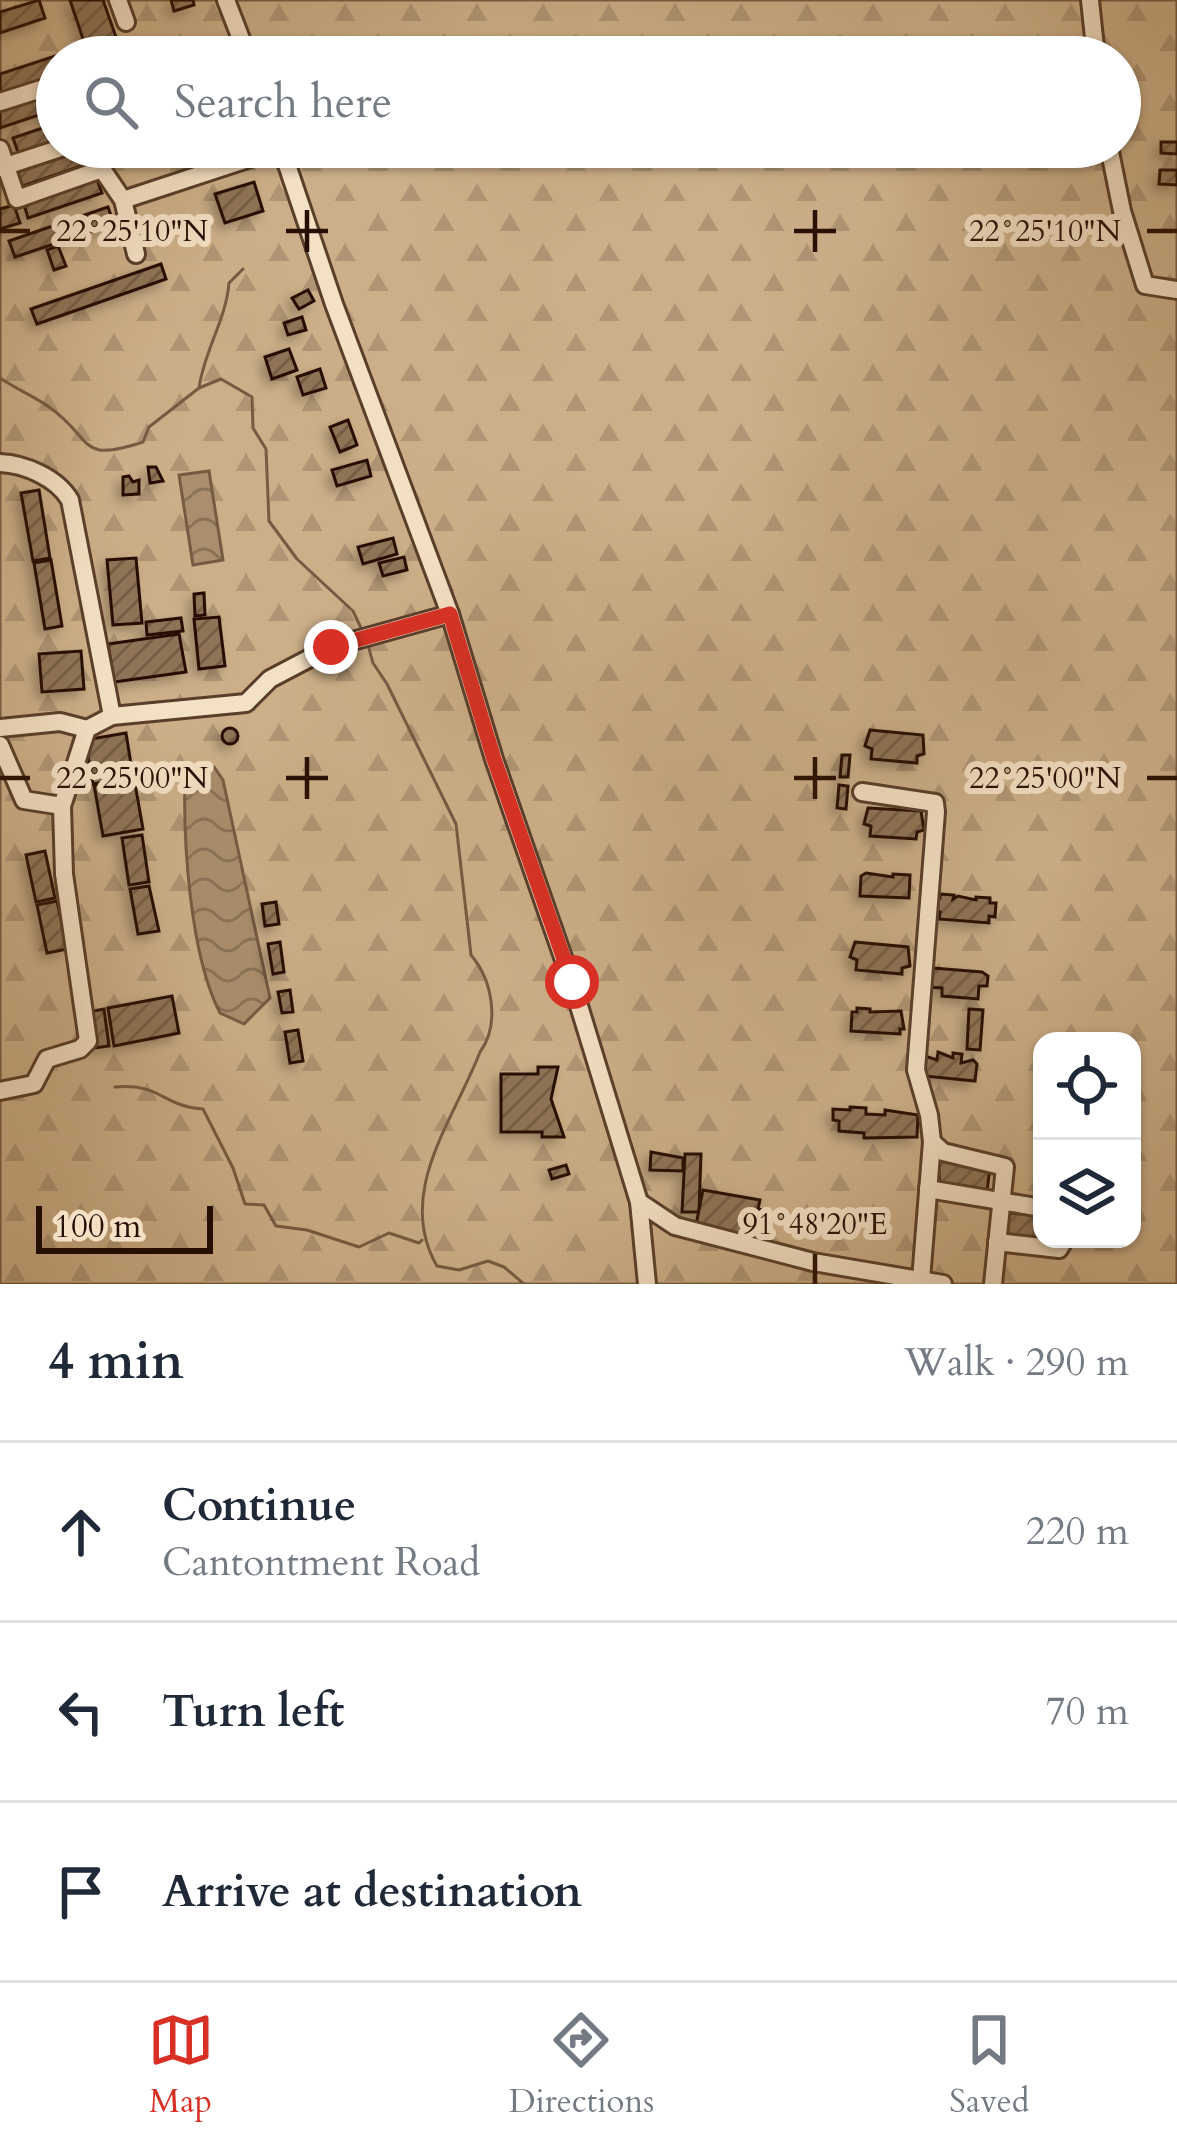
<!DOCTYPE html>
<meta charset="utf-8">
<style>
body{margin:0;font-family:Cardo,serif;background:#f6f6f7;color:#1f2937}
.controls{position:absolute;right:36px;bottom:36px;display:grid;overflow:hidden;border-radius:24px;box-shadow:0 3px 9px #0004}
.controls button{width:108px;height:108px;display:grid;place-items:center;padding:0;border:0;border-bottom:3px solid #e0e1e3;background:#fff;color:#1f2937;font:60px sans-serif}
.scale{position:absolute;left:36px;bottom:30px;width:177px;box-sizing:border-box;padding-left:12px;border:6px solid #270e02;border-top:0;font-size:33px;line-height:42px;white-space:nowrap;color:#270e02;-webkit-text-stroke:9px #f4e0c4;paint-order:stroke}
.stop{position:absolute;width:36px;height:36px;margin:-27px;border:9px solid #d93025;border-radius:50%;background:#fff}
.stop.end{background:#d93025;border-color:#fff;box-shadow:0 3px 12px #0008}
.list{margin:0;padding:0;list-style:none}
h2{display:flex;justify-content:space-between;align-items:center;height:156px;margin:0;padding:0 48px;font-size:51px}
h2 small{font-size:39px;font-weight:400;color:#747a83}
.list li{display:grid;grid-template-columns:78px 1fr auto;gap:36px;align-items:center;box-sizing:border-box;height:180px;padding:0 48px;border-top:3px solid #e0e1e3}
.list b{display:block;font-size:45px;white-space:nowrap}
.list p{margin:0;font-size:39px;white-space:nowrap;color:#747a83}
.list em{font-size:39px;font-style:normal;color:#747a83}
.icon{flex:none;width:66px;height:66px;fill:none;stroke:currentColor;stroke-width:2;stroke-linecap:round;stroke-linejoin:round}
.map{position:relative;flex:none;width:1177px;height:1284px;overflow:hidden}
.search{position:absolute;background:#fff;box-shadow:0 3px 9px #0004;left:36px;right:36px;top:36px;height:132px;display:flex;align-items:center;gap:30px;box-sizing:border-box;padding:0 42px;border-radius:66px;color:#747a83;font-size:45px}
.sheet{height:696px;background:#fff}
nav{display:flex;justify-content:space-around;align-items:center;box-sizing:border-box;height:168px;border-top:3px solid #e0e1e3;background:#fff;font-size:33px;color:#747a83}
nav a{display:grid;justify-items:center;gap:6px}
nav .on{color:#d93025}
.map>svg:first-child{display:block}
</style>
<div class="map">
<svg width="1177" height="1284" viewBox="0 0 1177 1284">
<defs>
<pattern id="forest-firs" width="22" height="20" patternUnits="userSpaceOnUse" patternTransform="scale(3)"><rect width="22" height="20" fill="#ccaf88"/><path d="M5 1l3.5 6h-7zM16 11l3.5 6h-7z" fill="#af9574"/></pattern>
<pattern id="water-waves" width="16" height="10" patternUnits="userSpaceOnUse" patternTransform="scale(3)"><rect width="16" height="10" fill="#aa8e6d"/><path d="M0 5q4-4 8 0t8 0" fill="none" stroke="#8a7257"/></pattern>
<pattern id="building-hatch" width="6" height="6" patternUnits="userSpaceOnUse" patternTransform="scale(3)"><rect width="6" height="6" fill="#8e7356"/><path d="M-1 1l2-2M0 6l6-6M5 7l2-2" fill="none" stroke="#745d45"/></pattern>
<filter id="shadow"><feDropShadow dx="-5.5" dy="5.5" stdDeviation="6" flood-color="#0004"/></filter>
</defs>
<rect width="100%" height="100%" fill="#eed0a4"/>
<filter id="stains"><feTurbulence type="fractalNoise" baseFrequency=".00167" numOctaves="4"/><feColorMatrix values="0 0 0 0 .2 0 0 0 0 .09 0 0 0 0 .02 0 0 0 .5 -.17"/></filter>
<radialGradient id="worn" r=".72"><stop offset=".6" stop-color="#630" stop-opacity="0"/><stop offset="1" stop-color="#630" stop-opacity=".3"/></radialGradient>
<!-- forest -->
<path fill="url(#forest-firs)" stroke="#7a5e45" stroke-width="3" fill-rule="evenodd" d="M0,0H1177V1284H0ZM57,57H1120V147H57ZM1042,1041H1132V1239H1042Z"/>
<!-- water -->
<g fill="url(#water-waves)" stroke="#765b42" stroke-width="3">
<polygon points="209,471 223,560 193,565 179,475"/>
<path d="M195,766L214,767L223,780L270,998L244,1024L220,1013C190,955 183,842 185,776Z"/>
</g>
<g fill="none" stroke-linecap="round" stroke-linejoin="round">
<!-- stream -->
<g stroke="#765b42" stroke-width="3">
<path d="M0,378C16,389 34,396 49,407C95,439 76,464 143,442L149,427L199,388C204,351 226,320 229,283L243,269"/>
<polyline points="199,388 221,379 252,397 253,428 266,449 269,521 297,559 353,611 362,630"/>
<path d="M368,645L373,663L387,684L456,824L471,955C493,981 500,1025 480,1052C453,1122 395,1193 437,1266L459,1270L488,1261L504,1267L524,1284"/>
<path d="M115,1087C162,1083 161,1106 203,1109L233,1168L245,1204L264,1205L276,1226L307,1230L359,1247L389,1233L419,1243L422,1240"/>
</g>
</g>
<!-- building -->
<g fill="url(#building-hatch)" stroke="#270e02" stroke-width="3" filter="url(#shadow)">
<polygon points="39,0 45,18 0,33 0,12"/>
<polygon points="70,0 103,0 123,57 89,57"/>
<polygon points="171,0 193,0 194,5 174,11"/>
<polygon points="58,55 57,75 0,93 0,74"/>
<polygon points="57,89 57,109 0,128 0,108"/>
<polygon points="57,123 57,142 19,155 13,138"/>
<polygon points="1161,142 1177,142 1177,154 1161,153"/>
<polygon points="83,147 88,147 93,162 17,188 12,171"/>
<polygon points="183,147 238,147 240,154 190,169"/>
<polygon points="1160,170 1177,170 1177,185 1159,184"/>
<polygon points="96,177 102,193 28,218 23,201"/>
<polygon points="254,182 263,211 225,223 215,194"/>
<polygon points="14,205 20,223 0,229 0,209"/>
<polygon points="108,207 114,224 15,257 9,241"/>
<polygon points="58,246 66,266 54,270 47,250"/>
<polygon points="161,264 166,279 37,324 31,309"/>
<polygon points="308,290 314,301 299,309 292,298"/>
<polygon points="302,317 306,330 288,335 284,323"/>
<polygon points="289,349 297,370 272,379 265,357"/>
<polygon points="320,369 326,388 303,395 297,377"/>
<polygon points="348,420 357,445 340,452 330,427"/>
<polygon points="367,460 371,476 337,486 332,470"/>
<polygon points="148,467 156,467 163,481 150,483"/>
<polygon points="129,476 133,482 139,480 139,494 123,495 123,477"/>
<polygon points="39,490 50,558 33,561 21,493"/>
<polygon points="393,538 397,554 363,564 358,547"/>
<polygon points="404,557 407,570 383,576 379,563"/>
<polygon points="136,558 142,623 113,625 107,560"/>
<polygon points="51,560 62,626 45,629 34,563"/>
<polygon points="204,593 205,615 195,616 194,594"/>
<polygon points="219,617 225,666 199,669 194,619"/>
<polygon points="181,618 183,631 147,635 146,622"/>
<polygon points="179,634 186,672 114,682 108,644"/>
<polygon points="81,651 84,689 42,692 39,654"/>
<circle cx="230" cy="736" r="8"/>
<polygon points="870,730 923,735 924,754 917,756 917,763 871,759 872,749 865,746"/>
<polygon points="126,733 133,777 93,784 85,740"/>
<polygon points="842,755 850,755 848,777 840,777"/>
<polygon points="134,778 143,829 103,836 94,785"/>
<polygon points="839,785 848,786 846,809 837,808"/>
<polygon points="868,808 921,811 924,830 917,832 916,839 870,836 871,826 864,824"/>
<polygon points="142,835 149,882 129,885 122,838"/>
<polygon points="45,851 55,898 36,902 26,855"/>
<polygon points="866,873 893,877 893,874 910,875 909,898 860,896 861,876"/>
<polygon points="149,886 159,931 138,934 130,889"/>
<polygon points="940,894 954,895 953,899 958,896 976,900 976,897 990,898 990,903 996,903 995,917 989,916 989,923 939,919 940,912 934,912 935,898 940,898"/>
<polygon points="57,901 67,949 47,953 37,905"/>
<polygon points="276,902 279,924 265,926 262,904"/>
<polygon points="280,942 284,972 273,974 268,944"/>
<polygon points="855,942 908,947 910,966 902,968 902,974 856,970 857,960 850,957"/>
<polygon points="933,968 982,972 988,976 987,986 979,986 978,999 942,996 942,988 925,987 927,970"/>
<polygon points="290,990 293,1012 282,1013 278,992"/>
<polygon points="172,996 179,1033 114,1046 108,1008"/>
<polygon points="857,1008 870,1009 870,1012 901,1011 904,1029 900,1029 900,1034 851,1031 852,1012 857,1012"/>
<polygon points="104,1009 109,1046 94,1048 89,1012"/>
<polygon points="969,1009 983,1010 980,1050 967,1049"/>
<polygon points="298,1030 303,1061 290,1063 285,1032"/>
<polygon points="938,1052 953,1058 953,1053 962,1054 961,1063 973,1060 977,1064 975,1081 924,1076 925,1056 937,1060"/>
<polygon points="538,1067 558,1067 551,1099 564,1137 542,1137 542,1132 501,1132 501,1074 538,1074"/>
<polygon points="850,1107 866,1108 866,1114 885,1115 885,1110 918,1115 917,1137 864,1138 864,1133 839,1131 839,1121 833,1120 833,1109 850,1110"/>
<polygon points="651,1152 683,1158 683,1171 650,1170"/>
<polygon points="685,1154 701,1154 699,1212 682,1212"/>
<polygon points="942,1161 990,1167 987,1191 940,1186 938,1164"/>
<polygon points="566,1165 569,1174 552,1179 549,1170"/>
<polygon points="703,1190 760,1200 758,1209 764,1210 759,1237 696,1225"/>
<polygon points="1010,1213 1042,1216 1042,1239 1054,1241 1008,1238 1007,1217"/>
</g>
<g fill="none" stroke-linecap="round" stroke-linejoin="round">
<!-- minor casing -->
<g stroke="#593e2a" stroke-width="22">
<g id="minor">
<polyline points="118,0 126,22"/>
<polyline points="226,0 248,57"/>
<polyline points="1090,0 1096,57"/>
<polyline points="0,102 57,84"/>
<polyline points="281,147 334,304 450,614 494,759 572,983 639,1202 647,1284"/>
<polyline points="1109,147 1122,211 1145,285 1177,290"/>
<polyline points="0,149 17,199 102,169 123,200 136,254"/>
<polyline points="0,168 64,147"/>
<polyline points="123,200 281,148"/>
<path d="M0,463C25,464 57,478 70,500L112,716"/>
<polyline points="0,728 60,722 87,729"/>
<polyline points="0,745 24,800 62,806"/>
<polyline points="862,792 935,803 936,812 916,1070 929,1115 932,1142 921,1280"/>
<polyline points="0,1091 34,1084 47,1059 80,1049 88,1041 64,874 62,806 87,729 112,716 246,703 270,679 331,647 450,614"/>
<polyline points="932,1142 943,1152 1005,1167 993,1284"/>
<polyline points="928,1189 1042,1208"/>
<polyline points="639,1202 675,1226 813,1262 943,1284"/>
<polyline points="997,1242 1059,1249 1065,1239"/>
</g>
</g>
<!-- minor -->
<use href="#minor" stroke="#f4e0c4" stroke-width="16"/>
</g>
<g fill="none" stroke-linecap="round" stroke-linejoin="round">
<!-- route -->
<polyline stroke="#d93025" stroke-width="15" points="331,647 450,614 494,759 572,982"/>
</g>
<!-- ticks -->
<path fill="none" stroke="#270e02" stroke-width="4.5" d="M307,210V252M815,210V252M0,231H30M286,231H328M794,231H836M1147,231H1177M307,757V799M815,757V799M0,778H30M286,778H328M794,778H836M1147,778H1177M815,1254V1284"/>
<g font-size="30" text-anchor="middle" fill="#270e02" stroke="#f4e0c4" stroke-width="12" stroke-linejoin="round" paint-order="stroke">
<text x="132" y="241">22°25'10"N</text>
<text x="1045" y="241">22°25'10"N</text>
<text x="132" y="788">22°25'00"N</text>
<text x="1045" y="788">22°25'00"N</text>
<text x="815" y="1234">91°48'20"E</text>
</g>
<rect width="100%" height="100%" filter="url(#stains)"/>
<rect width="100%" height="100%" fill="url(#worn)"/>
</svg>
<div class="controls">
<button><svg class="icon" aria-label="locate" viewBox="0 0 24 24"><circle cx="12" cy="12" r="6"/><path d="M12 2v4M12 18v4M2 12h4M18 12h4"/></svg></button>
<button><svg class="icon" aria-label="layers" viewBox="0 0 24 24"><path d="M12 4l9 5-9 5-9-5zM3 14l9 5 9-5"/></svg></button>
</div>
<div class="scale">100 m</div>
<div class="stop" style="left:572px;top:982px"></div>
<div class="stop end" style="left:331px;top:647px"></div>
<div class="search"><svg class="icon" aria-label="search" viewBox="0 0 24 24"><circle cx="10" cy="10" r="6"/><path d="M15 15l6 6"/></svg>Search here</div>
</div>
<section class="sheet">
<h2>4 min<small>Walk · 290 m</small></h2>
<ul class="list">
<li><svg class="icon" aria-label="ahead" viewBox="0 0 24 24"><path d="M12 20V5M6 11l6-6 6 6"/></svg><div><b>Continue</b><p>Cantontment Road</p></div><em>220 m</em></li>
<li><svg class="icon" aria-label="left" viewBox="0 0 24 24"><path d="M17 20v-9H6M10 6l-5 5 5 5"/></svg><div><b>Turn left</b></div><em>70 m</em></li>
<li><svg class="icon" aria-label="arrive" viewBox="0 0 24 24"><path d="M6 21V4h12l-3 4 3 4H6"/></svg><div><b>Arrive at destination</b></div></li>
</ul>
</section>
<nav>
<a class="on"><svg class="icon" aria-label="map" viewBox="0 0 24 24"><path d="M3 6l6-2 6 2 6-2v14l-6 2-6-2-6 2zM9 4v14M15 6v14"/></svg>Map</a>
<a><svg class="icon" aria-label="directions" viewBox="0 0 24 24"><path d="M12 3l9 9-9 9-9-9zM9 14v-3h6M13 9l2 2-2 2"/></svg>Directions</a>
<a><svg class="icon" aria-label="saved" viewBox="0 0 24 24"><path d="M7 4h10v16l-5-4-5 4z"/></svg>Saved</a>
</nav>
